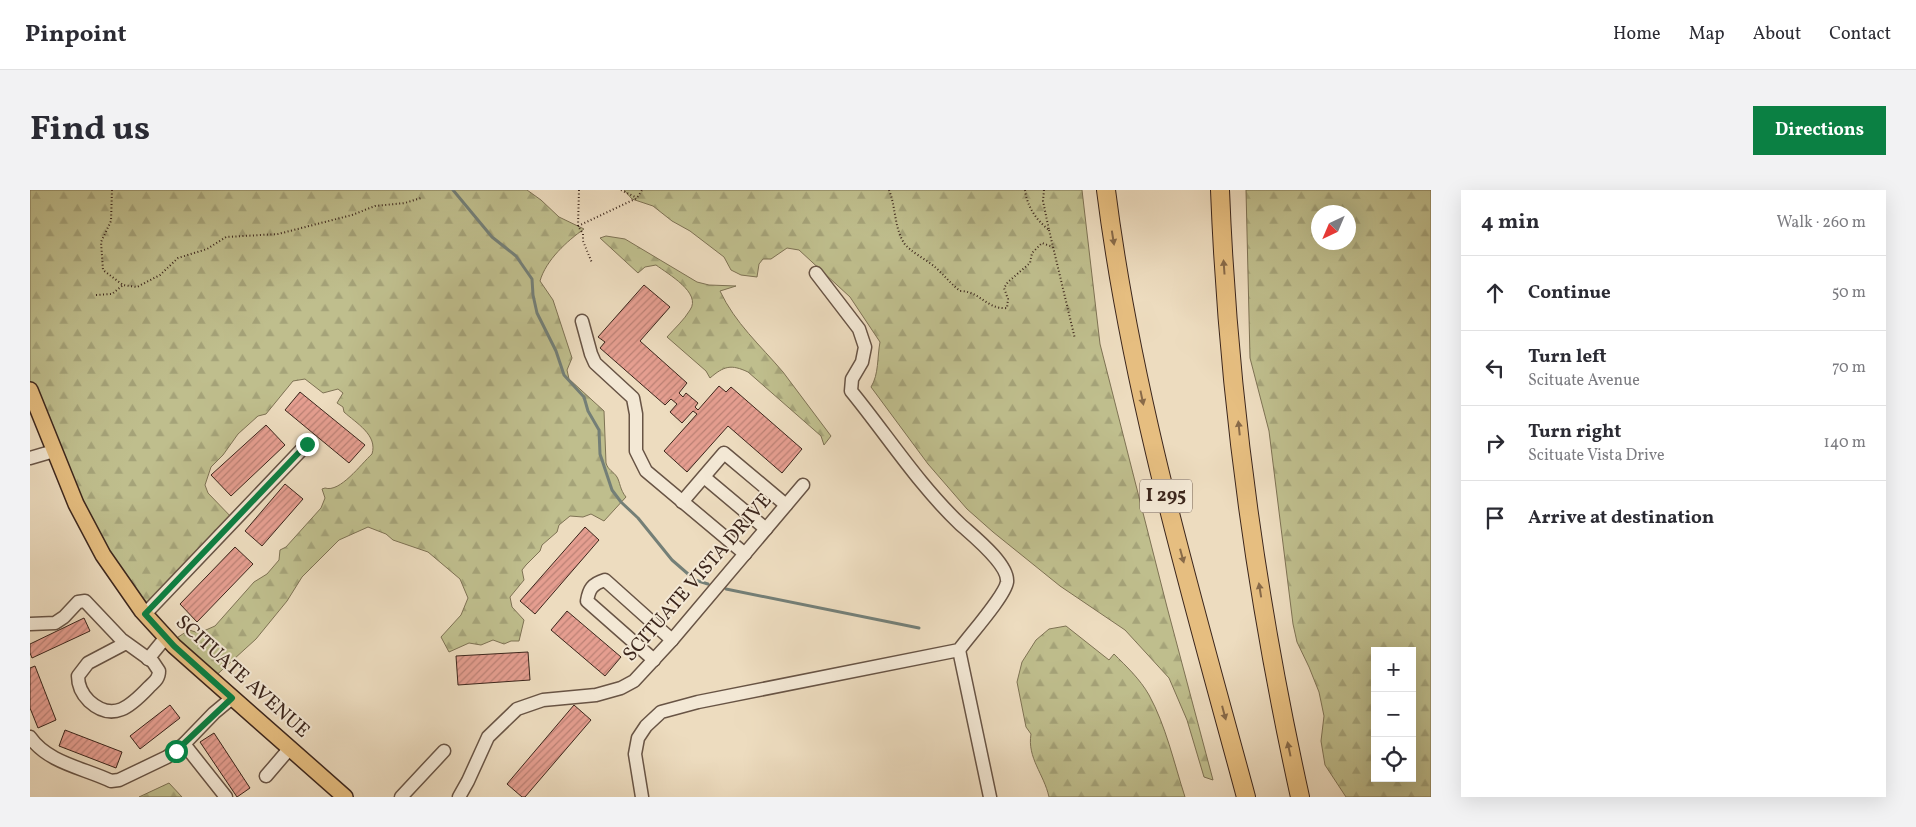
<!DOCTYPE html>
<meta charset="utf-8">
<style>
body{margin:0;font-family:Vollkorn,serif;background:#f2f2f3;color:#2b2b33}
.controls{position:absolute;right:15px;bottom:15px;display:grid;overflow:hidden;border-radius:0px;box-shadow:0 5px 20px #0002}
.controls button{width:45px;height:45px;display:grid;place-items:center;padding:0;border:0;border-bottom:1px solid #e1e1e2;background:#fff;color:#2b2b33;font:25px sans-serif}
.compass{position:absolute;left:1281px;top:15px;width:45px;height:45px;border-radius:50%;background:#fff;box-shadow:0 5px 20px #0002;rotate:224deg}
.stop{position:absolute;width:15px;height:15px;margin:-11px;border:4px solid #0b8043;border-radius:50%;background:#fff}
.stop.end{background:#0b8043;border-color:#fff;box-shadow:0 1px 5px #0008}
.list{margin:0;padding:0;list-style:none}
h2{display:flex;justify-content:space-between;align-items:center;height:65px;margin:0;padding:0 20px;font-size:21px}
h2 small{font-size:16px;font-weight:400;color:#7c7c81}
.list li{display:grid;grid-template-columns:32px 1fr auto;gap:15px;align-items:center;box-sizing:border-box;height:75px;padding:0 20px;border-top:1px solid #e1e1e2}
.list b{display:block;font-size:19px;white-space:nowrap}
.list p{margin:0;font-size:16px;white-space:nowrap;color:#7c7c81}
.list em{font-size:16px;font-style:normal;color:#7c7c81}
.icon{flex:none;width:28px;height:28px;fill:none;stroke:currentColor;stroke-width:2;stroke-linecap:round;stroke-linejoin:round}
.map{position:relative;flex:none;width:1401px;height:607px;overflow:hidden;border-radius:0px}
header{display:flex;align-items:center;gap:30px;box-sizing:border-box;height:70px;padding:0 25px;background:#fff;border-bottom:1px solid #e1e1e2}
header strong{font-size:24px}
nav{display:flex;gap:28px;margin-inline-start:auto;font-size:18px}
.intro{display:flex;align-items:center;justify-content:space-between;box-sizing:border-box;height:120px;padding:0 30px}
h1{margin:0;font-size:35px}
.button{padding:12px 22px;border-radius:0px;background:#0b8043;color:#fff;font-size:18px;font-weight:700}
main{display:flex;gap:30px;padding:0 30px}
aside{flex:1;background:#fff;border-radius:0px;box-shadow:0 5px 20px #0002}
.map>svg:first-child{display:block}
</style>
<header>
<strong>Pinpoint</strong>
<nav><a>Home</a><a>Map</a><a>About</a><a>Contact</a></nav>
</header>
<div class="intro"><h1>Find us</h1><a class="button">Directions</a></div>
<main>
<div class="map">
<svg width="1401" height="607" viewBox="0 0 1401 607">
<defs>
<pattern id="forest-firs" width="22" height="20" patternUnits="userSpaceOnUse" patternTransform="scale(1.25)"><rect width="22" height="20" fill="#bfbe8d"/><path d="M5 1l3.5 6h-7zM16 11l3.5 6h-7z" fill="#a5a379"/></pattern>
<pattern id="building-hatch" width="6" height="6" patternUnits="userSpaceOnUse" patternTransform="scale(1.25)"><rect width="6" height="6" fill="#e59e90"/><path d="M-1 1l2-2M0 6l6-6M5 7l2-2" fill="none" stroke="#bb8175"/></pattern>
</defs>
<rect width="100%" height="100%" fill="#eddcbf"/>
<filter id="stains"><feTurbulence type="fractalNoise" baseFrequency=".004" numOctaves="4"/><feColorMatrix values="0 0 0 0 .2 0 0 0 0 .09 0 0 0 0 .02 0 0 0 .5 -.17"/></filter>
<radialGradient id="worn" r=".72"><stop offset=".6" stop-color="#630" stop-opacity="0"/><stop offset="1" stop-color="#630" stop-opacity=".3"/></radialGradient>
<!-- forest -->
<g fill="url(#forest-firs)" stroke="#7e7254" fill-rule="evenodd">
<path d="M0,0H497L511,10L529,27L554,39C537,51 516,70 510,91L523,110L542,168L537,180L539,189L574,221L576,273C578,280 583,281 587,287C590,292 590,300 596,307L574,331L561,324L553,327L540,326L529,335L527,342L512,355L510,361L496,375L492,380L494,390L480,407L482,417L494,430L489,451H481L474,454L463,450L451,455L439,453L419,462L411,447L431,425L438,408L430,389L398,362L363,350L356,344L338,337L309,350L272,387L257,411L226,449L181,490L142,451L159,440L169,443L185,436L224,392L237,384L249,370L250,360L256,357L291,318L295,308L292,299L295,298C310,303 331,274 342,264C348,245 326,233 314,222L313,217L307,213L313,203L308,199L293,203L275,189L263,191L236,224L228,226L208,244L193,265L181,277L175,295L178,303L205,331L115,424L74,370L0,205Z"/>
<path d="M594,0H1052L1070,154L1137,417L1183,590L1174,587L1157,530L1139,488L1095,440L1030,396L963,342L937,319L898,274L841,197C849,184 847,168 850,152L820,107L769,60L757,58L741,69H733L729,74L727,87L711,85L701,80L694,67L660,41L642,31L623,16L602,9Z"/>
<path d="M1216,0H1401V607H1316L1295,575L1291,551L1294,526L1289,502L1279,477L1267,452L1263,434L1239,241L1220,168ZM1288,22H1318V52H1288ZM1345,461H1382V588H1345Z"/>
<path d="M576,46L595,49L667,92L679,95L706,96L690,101C705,133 730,155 753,182C769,203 785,225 801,246L794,255L791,246L718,182C701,174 694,176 680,188L676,181L637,147C645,138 654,130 660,120C672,103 638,84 626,75L615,77L608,83L570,48Z"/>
<path d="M1036,436L1079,470L1084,464C1096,476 1110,489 1119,505C1136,536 1144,573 1155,607H1019C1014,584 997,568 1001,544L996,537L987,492L992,472L1006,450L1019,439Z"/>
<polygon points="139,593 152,607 109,607"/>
</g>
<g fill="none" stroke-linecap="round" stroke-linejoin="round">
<!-- stream -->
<g stroke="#747f77" stroke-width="3">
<polyline points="423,0 462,47 486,66 502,89 503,105 507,123 526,161 534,185 554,207 558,221 569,240 570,264 582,300 591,312 608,328 642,370 665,390 678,394"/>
<polyline points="696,399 889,438"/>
</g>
</g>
<!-- building -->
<g fill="url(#building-hatch)" stroke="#3c261c">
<polygon points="614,95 640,117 610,151 657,193 649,203 653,207 656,203 668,213 665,217 668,220 689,196 696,202 701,197 772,259 752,283 698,236 657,282 634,261 667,224 663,221 652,233 640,222 647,214 641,209 635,215 570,158 575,152 568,147"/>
<polygon points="270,202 335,255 319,273 255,220"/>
<polygon points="236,235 255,255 201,306 181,285"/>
<polygon points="255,294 273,309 232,356 215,341"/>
<polygon points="555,337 569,350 505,424 490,411"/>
<polygon points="205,357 223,374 167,432 150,414"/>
<polygon points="537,421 591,467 575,486 521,440"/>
<polygon points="54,428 60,441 2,468 0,463 0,454"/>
<polygon points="498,462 500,490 428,495 426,466"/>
<polygon points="5,476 26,530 8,538 0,518 0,478"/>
<polygon points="140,515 150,528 110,559 100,546"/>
<polygon points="544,515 561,530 495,607 492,607 477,594"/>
<polygon points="35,540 92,562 86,578 29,556"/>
<polygon points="184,543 220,598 207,607 170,552"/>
</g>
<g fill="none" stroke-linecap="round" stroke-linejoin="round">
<!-- minor casing -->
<g stroke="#685445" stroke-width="15">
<g id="minor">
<polyline points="552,131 561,164 565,173 603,208 606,224 606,261 616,281 715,364"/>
<polyline points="0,268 24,261"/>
<polyline points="674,287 736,339"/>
<polyline points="652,312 694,263 756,315"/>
<polyline points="115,424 277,254"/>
<path d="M0,434L25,433L34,427L48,412L55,411L91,449L123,472L129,481C129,489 124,492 119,497C101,516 83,533 59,511C52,504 48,496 48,486L58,473L96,453"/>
<polyline points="929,460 960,607"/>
<polyline points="118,469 136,447"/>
<path d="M624,470L557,411C559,399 562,394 575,390L642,450"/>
<path d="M0,547C18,573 54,578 81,591L89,590L137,567L154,554L184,523L202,508"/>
<polyline points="154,554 196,607"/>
<polyline points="236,586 260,558"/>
<polyline points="371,607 414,561"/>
<polyline points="429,607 438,591 458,547 487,519 513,510 566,505 591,498 604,491 642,450 773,295"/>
<path d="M612,607L605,564L608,548L616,536L631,522L668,512L929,460C939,446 975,406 977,392C979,374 942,345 930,334C888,294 857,245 821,201L822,189L832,172L835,157L829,139L786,83"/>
</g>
</g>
<!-- major casing -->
<g stroke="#3c261c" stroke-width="18">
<polyline id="major" points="0,200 46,314 73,365 112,421 144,456 315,607"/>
</g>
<!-- highway casing -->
<g stroke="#3c261c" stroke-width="20">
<g id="highway">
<path d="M1076,0C1102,206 1162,407 1216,607"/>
<path d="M1190,0C1198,204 1226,408 1270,607"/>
</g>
</g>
<!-- path -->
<g stroke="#3c261c" stroke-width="2" stroke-dasharray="1 2.5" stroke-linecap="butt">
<polyline points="82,0 81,31 71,52 73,80 93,95 107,97 130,85 148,68 177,59 196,47 248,44 322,25 345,16 375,13 391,8"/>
<polyline points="549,0 548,36 553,44 553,51 562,73"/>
<polyline points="591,0 607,8"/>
<path d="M859,0C866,17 864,37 874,53C879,61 897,70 905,77C914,85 921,94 930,101C950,101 957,120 977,118L978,109L974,98L978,92L1000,73L1002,63L1012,53L1023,57"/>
<path d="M995,0C997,16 1006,30 1019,40L1013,11L1014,0"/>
<polyline points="548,36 607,8 612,0"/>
<polyline points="1019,40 1045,149"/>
<polyline points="66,105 82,104 93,95"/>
</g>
<!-- minor -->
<use href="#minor" stroke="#f3e8d5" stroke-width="12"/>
<!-- major -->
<use href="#major" stroke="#e6be80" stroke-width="15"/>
<!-- highway -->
<use href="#highway" stroke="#e6be80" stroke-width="18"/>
</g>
<!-- one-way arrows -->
<defs><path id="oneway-solid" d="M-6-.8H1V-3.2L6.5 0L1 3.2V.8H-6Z" transform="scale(1.25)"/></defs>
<g fill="#886a49">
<use href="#oneway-solid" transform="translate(1083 48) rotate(81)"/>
<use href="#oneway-solid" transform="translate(1194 77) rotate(-94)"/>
<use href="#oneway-solid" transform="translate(1112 208) rotate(78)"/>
<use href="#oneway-solid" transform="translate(1209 238) rotate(-96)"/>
<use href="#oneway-solid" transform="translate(1152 366) rotate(75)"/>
<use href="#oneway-solid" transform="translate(1230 400) rotate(-99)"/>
<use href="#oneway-solid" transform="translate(1194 523) rotate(75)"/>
<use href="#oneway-solid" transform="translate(1259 559) rotate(-102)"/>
</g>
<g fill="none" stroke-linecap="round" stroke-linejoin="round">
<!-- route -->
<polyline stroke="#0b8043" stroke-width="6" points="146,561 202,508 144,456 115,424 277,254"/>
</g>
<g text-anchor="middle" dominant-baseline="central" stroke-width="4" stroke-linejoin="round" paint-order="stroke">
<!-- shield labels -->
<rect fill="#f3e8d5" stroke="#736054" stroke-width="1" x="1110" y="289.5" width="52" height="33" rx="4"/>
<g font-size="19" font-weight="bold" fill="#3c261c">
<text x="1136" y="306">I 295</text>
</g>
<!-- street labels -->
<g font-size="20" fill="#3c261c" stroke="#f3e8d5">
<text transform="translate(668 388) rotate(-49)">SCITUATE VISTA DRIVE</text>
<text transform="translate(212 487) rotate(42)">SCITUATE AVENUE</text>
</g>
</g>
<rect width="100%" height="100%" filter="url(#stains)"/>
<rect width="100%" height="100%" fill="url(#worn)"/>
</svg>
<div class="controls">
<button>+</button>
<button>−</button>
<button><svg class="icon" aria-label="locate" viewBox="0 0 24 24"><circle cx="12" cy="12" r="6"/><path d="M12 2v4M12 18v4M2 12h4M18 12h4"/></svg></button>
</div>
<svg class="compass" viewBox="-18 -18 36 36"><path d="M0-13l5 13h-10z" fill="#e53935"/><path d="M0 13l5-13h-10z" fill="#7c7c81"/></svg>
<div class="stop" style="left:146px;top:561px"></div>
<div class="stop end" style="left:277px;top:254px"></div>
</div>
<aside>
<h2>4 min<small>Walk · 260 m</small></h2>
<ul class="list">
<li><svg class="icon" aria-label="ahead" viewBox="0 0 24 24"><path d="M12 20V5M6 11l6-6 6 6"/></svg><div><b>Continue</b></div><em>50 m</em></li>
<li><svg class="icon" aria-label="left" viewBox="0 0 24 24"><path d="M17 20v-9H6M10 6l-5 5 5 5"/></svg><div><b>Turn left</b><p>Scituate Avenue</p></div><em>70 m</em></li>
<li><svg class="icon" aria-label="right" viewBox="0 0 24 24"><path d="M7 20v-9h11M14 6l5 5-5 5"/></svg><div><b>Turn right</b><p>Scituate Vista Drive</p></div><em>140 m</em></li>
<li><svg class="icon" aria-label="arrive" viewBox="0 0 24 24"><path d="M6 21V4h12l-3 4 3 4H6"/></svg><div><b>Arrive at destination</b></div></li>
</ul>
</aside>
</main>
